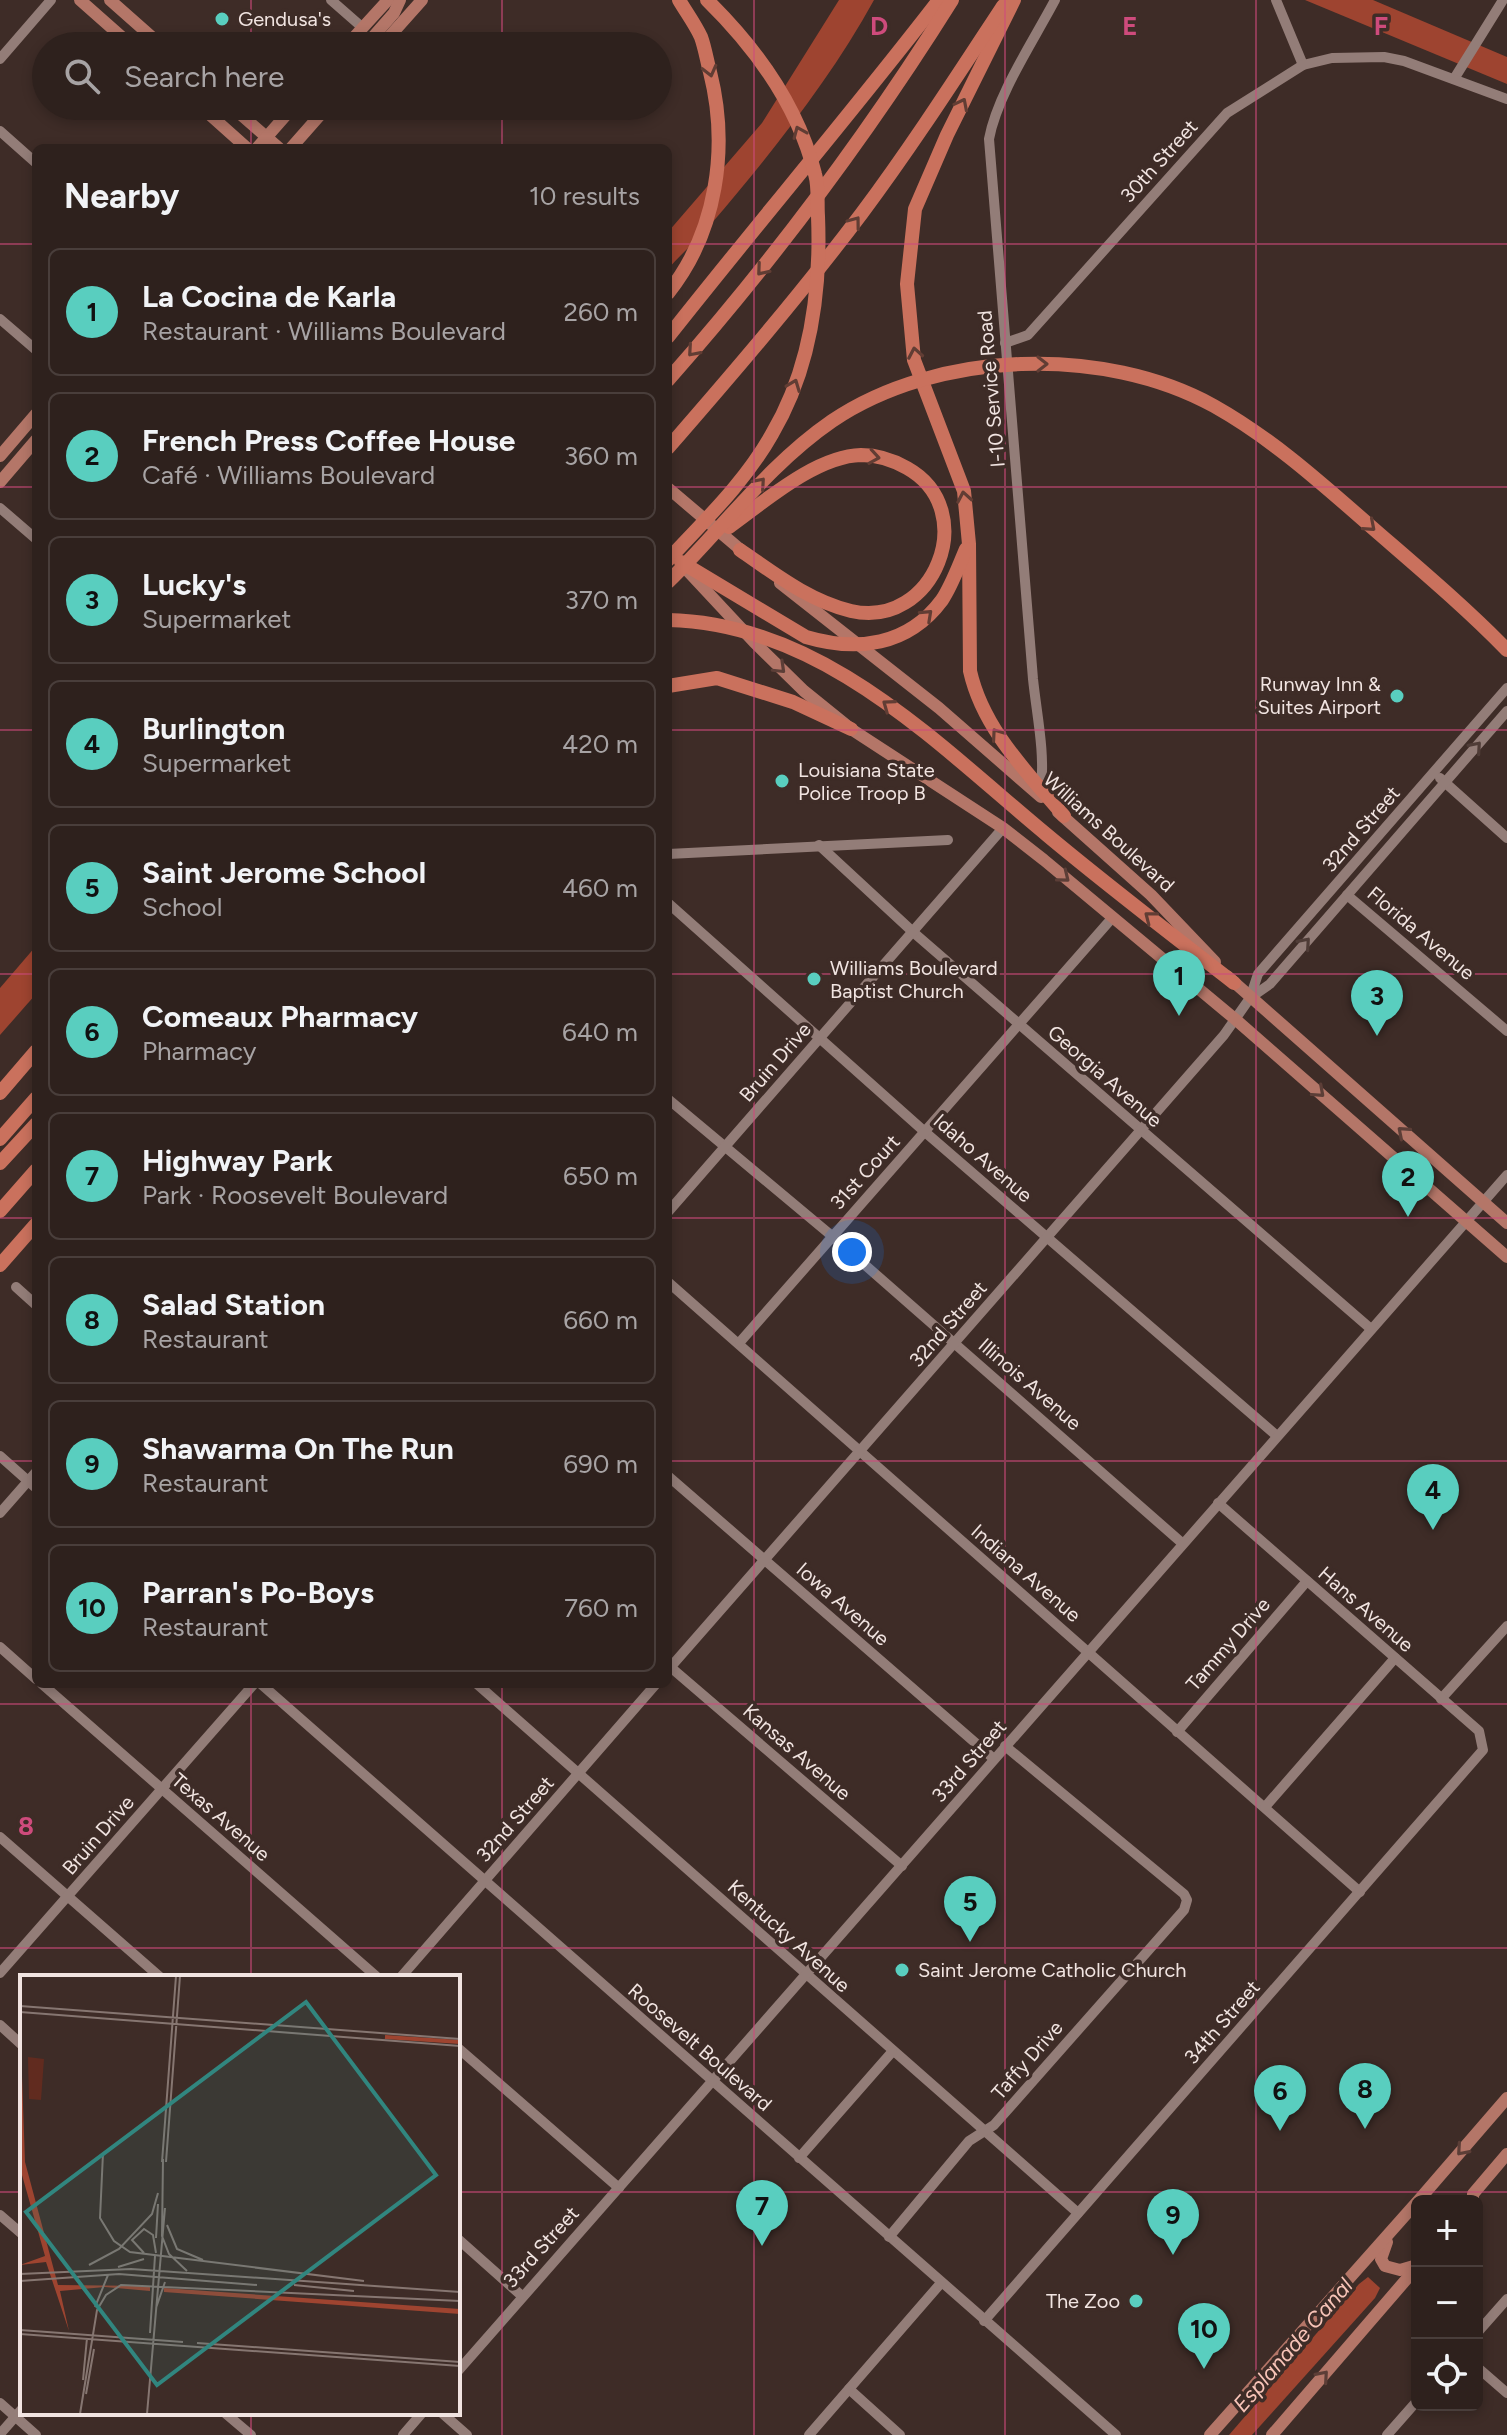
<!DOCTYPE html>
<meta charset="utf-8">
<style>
body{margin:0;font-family:Figtree,sans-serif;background:#3a2e2a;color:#f1f3f6}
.controls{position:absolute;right:24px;bottom:24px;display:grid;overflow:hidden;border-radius:12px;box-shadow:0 4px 12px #0003}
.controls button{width:72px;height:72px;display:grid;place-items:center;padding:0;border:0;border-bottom:2px solid #493e3b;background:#2e211d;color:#f1f3f6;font:40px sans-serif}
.you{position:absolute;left:852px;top:1252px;width:28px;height:28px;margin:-20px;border:6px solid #fff;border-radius:50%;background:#1a73e8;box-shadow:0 0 0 12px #1a73e833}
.badge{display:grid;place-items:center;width:52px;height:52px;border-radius:50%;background:#59cebf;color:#111;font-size:26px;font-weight:700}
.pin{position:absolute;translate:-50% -66px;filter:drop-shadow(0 2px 4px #0008)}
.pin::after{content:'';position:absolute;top:42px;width:28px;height:24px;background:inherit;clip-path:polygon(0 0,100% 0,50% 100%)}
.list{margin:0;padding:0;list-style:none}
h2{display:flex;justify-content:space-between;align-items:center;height:104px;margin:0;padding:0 32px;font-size:34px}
h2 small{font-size:26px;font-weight:400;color:#a7a3a4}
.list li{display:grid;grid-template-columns:52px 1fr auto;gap:24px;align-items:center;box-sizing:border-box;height:128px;margin:0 16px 16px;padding:0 16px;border:2px solid #493e3b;border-radius:12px}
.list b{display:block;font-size:30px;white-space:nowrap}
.list p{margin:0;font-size:26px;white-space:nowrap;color:#a7a3a4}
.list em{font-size:26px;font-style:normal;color:#a7a3a4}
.icon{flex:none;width:44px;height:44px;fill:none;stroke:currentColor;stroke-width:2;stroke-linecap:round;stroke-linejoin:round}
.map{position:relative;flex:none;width:1507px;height:2435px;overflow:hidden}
.search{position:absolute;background:#2e211d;box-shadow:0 4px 12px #0003;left:32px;top:32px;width:640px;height:88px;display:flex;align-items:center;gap:20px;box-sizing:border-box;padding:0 28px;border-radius:44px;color:#a7a3a4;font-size:30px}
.panel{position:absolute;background:#2e211d;box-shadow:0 4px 12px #0003;left:32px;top:144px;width:640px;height:1544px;border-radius:12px}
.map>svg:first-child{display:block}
</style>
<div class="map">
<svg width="1507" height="2435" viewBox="0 0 1507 2435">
<rect width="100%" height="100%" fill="#3e2c27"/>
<!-- water -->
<g fill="#9e4430">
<path d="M839,0H874C830,80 770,155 711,224C697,240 682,253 668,269V232L762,123Z"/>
<polygon points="1305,0 1373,0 1507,57 1507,84"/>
<polygon points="36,946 36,994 0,1035 0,988"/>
<polygon points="1368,2277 1380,2288 1375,2298 1252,2435 1229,2435 1359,2284"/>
</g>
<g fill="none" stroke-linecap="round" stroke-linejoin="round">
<!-- minor -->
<g stroke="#937d78" stroke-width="10">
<polyline points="331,0 363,28"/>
<polyline points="1276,0 1303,65"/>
<polyline points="0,59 51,0"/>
<polyline points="1454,79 1503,0"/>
<polyline points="0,131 36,163"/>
<polyline points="0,319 36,350"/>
<polyline points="1005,343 1028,335 1227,113 1303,65 1332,58 1384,57 1404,61 1507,99"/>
<polyline points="0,508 36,539"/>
<polyline points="1440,778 1507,838"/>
<path d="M1041,789C1045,751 1037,717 1033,679L989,139C997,95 1034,40 1055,0"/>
<polyline points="819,845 913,932 1371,1329"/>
<polyline points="668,854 948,840"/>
<polyline points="1347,895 1507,1031"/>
<polyline points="668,903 925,1132 1277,1436"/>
<polyline points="1250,998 1270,984 1507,711"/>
<polyline points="668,1099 832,1236 1182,1543"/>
<polyline points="668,1212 1003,828"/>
<polyline points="668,1282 1360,1892"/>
<polyline points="16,1287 36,1305"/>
<polyline points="740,1342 1113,917"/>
<polyline points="0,1456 36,1488"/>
<polyline points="668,1476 994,1759"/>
<polyline points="0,1513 36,1472"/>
<polyline points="0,1647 36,1679"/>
<polyline points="668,1665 902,1866"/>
<polyline points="668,1670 1224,1035 1250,998 1258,974 1507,688"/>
<polyline points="42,1684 377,1977"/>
<polyline points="261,1684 1116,2435"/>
<polyline points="477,1684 1078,2213"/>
<polyline points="1441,1699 1507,1626"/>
<polyline points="1177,1732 1307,1581"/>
<polyline points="1265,1807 1395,1658"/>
<polyline points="0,1837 160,1977"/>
<polyline points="0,1973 254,1684"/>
<polyline points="401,1977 656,1684"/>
<polyline points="0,2025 22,2045"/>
<polyline points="458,2048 619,2188"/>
<polyline points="799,2158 892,2052"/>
<polyline points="0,2215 22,2234"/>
<polyline points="889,2237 969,2141 994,2125 1184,1910 1187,1900 1184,1894 1005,1746"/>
<polyline points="458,2239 522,2296"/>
<polyline points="984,2321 1483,1750 1479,1731 1218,1503"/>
<polyline points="1477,2333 1507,2299"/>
<polyline points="1477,2367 1507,2393"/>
<polyline points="458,2371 1507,1175"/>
<polyline points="849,2389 900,2435"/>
<polyline points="0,2403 36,2435"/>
<polyline points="225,2413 251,2435"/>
<polyline points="442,2413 467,2435"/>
<polyline points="0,2434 22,2409"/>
<polyline points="403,2435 422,2413"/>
<polyline points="809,2435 941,2283"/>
<polyline points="1387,2435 1417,2401"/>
</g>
<!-- major -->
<g stroke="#b47668" stroke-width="12">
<polyline points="80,0 132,46"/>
<polyline points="110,0 162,46"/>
<polyline points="346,46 388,0"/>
<polyline points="365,46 394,13 400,0"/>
<polyline points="381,46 422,0"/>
<polyline points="200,106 247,148"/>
<polyline points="231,106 279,148"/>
<polyline points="257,148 294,106"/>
<polyline points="291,148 328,106"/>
<polyline points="0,456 36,414"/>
<polyline points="0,482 36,440"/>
<polyline points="668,488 748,556"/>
<polyline points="684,567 754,642 804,691 851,729 1003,828 1044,860 1235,1019 1507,1257"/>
<polyline points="780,583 939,708 1041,797"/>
<polyline points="1058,812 1151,895 1215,962"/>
<polyline points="1227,976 1507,1223"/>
<polyline points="1418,2201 1507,2098"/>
<polyline points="1473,2201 1473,2194 1507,2154"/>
<polyline points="1387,2242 1381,2259 1385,2266 1400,2270 1417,2265"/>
<polyline points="1210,2435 1417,2202"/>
<polyline points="1272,2435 1417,2267"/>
</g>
<!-- highway -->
<g stroke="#ca715d" stroke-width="14">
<path d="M1014,0L947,135L915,209L907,284L914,360L964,491L969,544L970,671C983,729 1027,772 1064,816"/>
<path d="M668,293C717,232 729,147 710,72C707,61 705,48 701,37C695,24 686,12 679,0"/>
<path d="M668,337C757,224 851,114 939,0"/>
<path d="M668,380C773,261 868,134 952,0"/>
<path d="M668,448C735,371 801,294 862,213C912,146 957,76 1003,6"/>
<path d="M729,527C764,502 816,456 861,455C877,455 893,460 907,468C982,510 934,630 851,611C809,601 775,574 740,550"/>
<path d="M668,560C705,520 745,482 772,434C811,368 821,291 818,216C817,203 819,187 815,174C798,106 756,48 707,0"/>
<path d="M681,562L806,637C857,652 908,646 942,600C952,585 959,565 966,549"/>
<path d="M668,582C723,528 768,465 832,421C937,350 1104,345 1214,406C1271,438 1319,481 1368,524C1415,565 1463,605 1507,650"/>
<path d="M668,620C822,623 937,744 1047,835C1108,886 1171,934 1234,983"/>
<polyline points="668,686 717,678 793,702 851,729"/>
<polyline points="0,1093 36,1051"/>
<polyline points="0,1139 36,1098"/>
<polyline points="0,1163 36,1124"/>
<polyline points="0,1211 36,1170"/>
<polyline points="0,1265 36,1224"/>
</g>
</g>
<!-- one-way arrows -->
<defs><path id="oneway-chevron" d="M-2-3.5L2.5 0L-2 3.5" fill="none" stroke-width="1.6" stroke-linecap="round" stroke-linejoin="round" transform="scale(2)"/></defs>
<g stroke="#613d34">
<use href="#oneway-chevron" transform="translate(710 71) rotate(76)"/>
<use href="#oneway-chevron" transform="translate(962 104) rotate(-63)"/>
<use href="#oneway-chevron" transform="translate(799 132) rotate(-113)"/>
<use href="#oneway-chevron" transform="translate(855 222) rotate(-53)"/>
<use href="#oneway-chevron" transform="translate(762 270) rotate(130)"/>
<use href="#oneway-chevron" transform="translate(693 351) rotate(131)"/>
<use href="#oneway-chevron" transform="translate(915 353) rotate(-100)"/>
<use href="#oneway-chevron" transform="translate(1042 364)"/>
<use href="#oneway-chevron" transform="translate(794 385) rotate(-69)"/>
<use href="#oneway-chevron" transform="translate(874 457) rotate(9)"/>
<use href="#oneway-chevron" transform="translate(760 483) rotate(-49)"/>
<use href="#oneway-chevron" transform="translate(964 497) rotate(-100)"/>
<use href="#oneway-chevron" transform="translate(1370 526) rotate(41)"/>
<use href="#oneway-chevron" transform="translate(927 615) rotate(-43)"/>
<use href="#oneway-chevron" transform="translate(888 705) rotate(-144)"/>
<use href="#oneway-chevron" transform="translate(997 734) rotate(-125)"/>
<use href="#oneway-chevron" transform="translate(1150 917) rotate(-142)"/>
</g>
<g stroke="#5c3e37">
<use href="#oneway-chevron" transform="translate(780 668) rotate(44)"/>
<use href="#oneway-chevron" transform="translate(1064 877) rotate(39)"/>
<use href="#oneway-chevron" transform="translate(1319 1092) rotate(42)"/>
<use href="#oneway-chevron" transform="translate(1403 1132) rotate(-139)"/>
<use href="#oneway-chevron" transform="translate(1462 2150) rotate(131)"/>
<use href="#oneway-chevron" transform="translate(1323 2376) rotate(-49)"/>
</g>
<g stroke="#4f3c37">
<use href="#oneway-chevron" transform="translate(1476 747) rotate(-49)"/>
<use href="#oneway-chevron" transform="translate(1305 943) rotate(-49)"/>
</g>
<!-- grid -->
<path fill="none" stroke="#ce4b7c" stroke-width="2" stroke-opacity="0.55" d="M251,0V46M502,0V46M754,0V2435M1005,0V2435M1256,0V2435M251,106V148M502,106V148M0,244H36M668,244H1507M0,487H36M668,487H1507M0,730H36M668,730H1507M0,974H36M668,974H1507M0,1218H36M668,1218H1507M0,1461H36M668,1461H1507M251,1684V1977M502,1684V2435M0,1704H1507M0,1948H1507M0,2192H22M458,2192H1507M251,2413V2435"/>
<!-- markers -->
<g fill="#59cebf" stroke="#3e2c27" stroke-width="3">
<circle cx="222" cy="19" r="8"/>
<circle cx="1397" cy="696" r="8"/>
<circle cx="782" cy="781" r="8"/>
<circle cx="814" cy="979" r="8"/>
<circle cx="902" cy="1970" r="8"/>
<circle cx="1136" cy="2301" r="8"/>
</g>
<g text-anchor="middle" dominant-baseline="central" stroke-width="7" stroke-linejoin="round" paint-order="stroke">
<!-- poi labels -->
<g font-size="20" fill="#f1e4e1" stroke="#3e2c27" text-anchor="start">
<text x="238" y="19">Gendusa's</text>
<text x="1381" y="684" text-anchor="end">Runway Inn &amp;<tspan x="1381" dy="23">Suites Airport</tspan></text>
<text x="798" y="770">Louisiana State<tspan x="798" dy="23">Police Troop B</tspan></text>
<text x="830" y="968">Williams Boulevard<tspan x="830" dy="23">Baptist Church</tspan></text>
<text x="918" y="1970">Saint Jerome Catholic Church</text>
<text x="1120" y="2301" text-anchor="end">The Zoo</text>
</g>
<!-- street labels -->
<g font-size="20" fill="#f1e4e1" stroke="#3e2c27">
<text transform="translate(1159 161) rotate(-48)">30th Street</text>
<text transform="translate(991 389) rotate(-95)">I-10 Service Road</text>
<text transform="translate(1361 829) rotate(-49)">32nd Street</text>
<text transform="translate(1109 832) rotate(42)">Williams Boulevard</text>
<text transform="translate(1421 933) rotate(40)">Florida Avenue</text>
<text transform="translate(775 1062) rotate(-49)">Bruin Drive</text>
<text transform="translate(1105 1076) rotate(41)">Georgia Avenue</text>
<text transform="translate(983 1158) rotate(41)">Idaho Avenue</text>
<text transform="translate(865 1172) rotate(-48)">31st Court</text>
<text transform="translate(948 1324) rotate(-49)">32nd Street</text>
<text transform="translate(1030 1384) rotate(41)">Illinois Avenue</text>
<text transform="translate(1026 1573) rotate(41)">Indiana Avenue</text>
<text transform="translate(843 1604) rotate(41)">Iowa Avenue</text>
<text transform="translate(1366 1609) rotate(41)">Hans Avenue</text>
<text transform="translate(1228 1644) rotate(-49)">Tammy Drive</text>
<text transform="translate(797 1752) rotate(41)">Kansas Avenue</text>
<text transform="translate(969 1761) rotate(-49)">33rd Street</text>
<text transform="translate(221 1817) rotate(41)">Texas Avenue</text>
<text transform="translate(515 1819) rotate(-49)">32nd Street</text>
<text transform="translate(98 1835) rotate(-49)">Bruin Drive</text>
<text transform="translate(789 1936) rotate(42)">Kentucky Avenue</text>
<text transform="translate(1222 2022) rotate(-49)">34th Street</text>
<text transform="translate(700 2047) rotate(41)">Roosevelt Boulevard</text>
<text transform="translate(1027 2060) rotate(-49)">Taffy Drive</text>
<text transform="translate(541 2247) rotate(-48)">33rd Street</text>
</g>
<!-- water labels -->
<g font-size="22" font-style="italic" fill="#f8c4b8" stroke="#3e2c27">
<text transform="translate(1293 2345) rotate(-49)">Esplanade Canal</text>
</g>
</g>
<!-- overview -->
<g transform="translate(20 1975)">
<rect width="440" height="440" fill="#3e2c27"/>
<path d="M8,82L24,84L21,125L9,124Z" fill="#612b1f"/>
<path d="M0,44L5,187L38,310L130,311V316L85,312L40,316L49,356L26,287L0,290L25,281L0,193ZM144,313L440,334V339L144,317Z" fill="#9e4430"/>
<path fill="none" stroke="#9e4430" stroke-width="4" d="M365,62L440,67"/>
<path fill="none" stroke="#867671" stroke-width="2" d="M0,31L440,64M0,37L440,71M83,178L80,243L94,266L110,277L344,306M143,184L142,261L149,279L167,296M142,187L156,1M146,187L160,1M147,250L157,274L183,285M136,263L138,229M124,278L112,265L124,254L133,260L136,278M69,290L99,274L132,239L138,218M98,292L124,284M0,299L111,294L440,317M0,306L99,299L237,310M274,310L334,316M75,332L88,300M136,333L145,307M0,355L163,367M130,358L135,281M0,359L440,391M177,368L440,387M63,405L67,363M66,419L74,374M60,439L77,335L86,320L101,310L440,326M127,439L145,233"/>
<path fill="#31867f" fill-opacity="0.15" stroke="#31867f" stroke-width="4" d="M286,27L416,200L137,410L6,237Z"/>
<rect width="440" height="440" fill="none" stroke="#f1e4e1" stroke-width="4"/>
</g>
<g font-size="26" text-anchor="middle" font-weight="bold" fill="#ce4b7c" stroke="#3e2c27" stroke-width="7" stroke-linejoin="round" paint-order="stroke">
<text x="879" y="35">D</text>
<text x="1130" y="35">E</text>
<text x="1381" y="35">F</text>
<text x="26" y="1835">8</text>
</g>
</svg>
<div class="controls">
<button>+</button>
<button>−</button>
<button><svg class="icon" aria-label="locate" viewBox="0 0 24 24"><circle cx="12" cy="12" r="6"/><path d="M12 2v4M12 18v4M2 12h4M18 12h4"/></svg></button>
</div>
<div class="you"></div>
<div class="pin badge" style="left:1179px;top:1016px">1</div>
<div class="pin badge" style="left:1408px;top:1217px">2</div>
<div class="pin badge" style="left:1377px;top:1036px">3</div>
<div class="pin badge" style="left:1433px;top:1530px">4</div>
<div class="pin badge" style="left:970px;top:1942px">5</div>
<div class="pin badge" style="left:1280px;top:2131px">6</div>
<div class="pin badge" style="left:762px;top:2246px">7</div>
<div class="pin badge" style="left:1365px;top:2129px">8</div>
<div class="pin badge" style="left:1173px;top:2255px">9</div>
<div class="pin badge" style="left:1204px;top:2369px">10</div>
<div class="search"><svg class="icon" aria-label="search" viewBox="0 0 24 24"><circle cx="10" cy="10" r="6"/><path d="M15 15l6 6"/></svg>Search here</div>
<section class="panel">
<h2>Nearby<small>10 results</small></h2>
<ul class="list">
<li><span class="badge">1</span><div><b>La Cocina de Karla</b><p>Restaurant · Williams Boulevard</p></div><em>260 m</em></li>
<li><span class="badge">2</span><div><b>French Press Coffee House</b><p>Café · Williams Boulevard</p></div><em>360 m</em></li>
<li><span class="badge">3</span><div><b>Lucky's</b><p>Supermarket</p></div><em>370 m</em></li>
<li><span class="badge">4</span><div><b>Burlington</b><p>Supermarket</p></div><em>420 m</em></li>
<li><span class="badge">5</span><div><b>Saint Jerome School</b><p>School</p></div><em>460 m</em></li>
<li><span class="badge">6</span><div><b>Comeaux Pharmacy</b><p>Pharmacy</p></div><em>640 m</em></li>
<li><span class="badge">7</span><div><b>Highway Park</b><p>Park · Roosevelt Boulevard</p></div><em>650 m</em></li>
<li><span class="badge">8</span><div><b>Salad Station</b><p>Restaurant</p></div><em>660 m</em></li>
<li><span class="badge">9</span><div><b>Shawarma On The Run</b><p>Restaurant</p></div><em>690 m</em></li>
<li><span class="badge">10</span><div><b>Parran's Po-Boys</b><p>Restaurant</p></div><em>760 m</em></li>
</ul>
</section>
</div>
